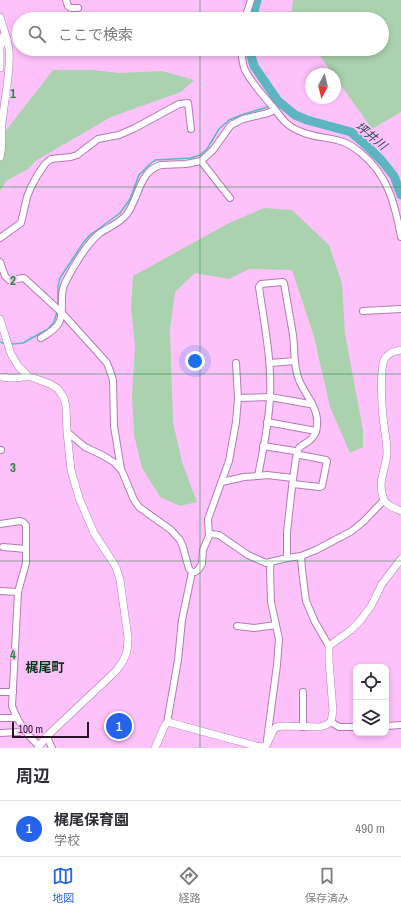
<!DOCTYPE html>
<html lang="ja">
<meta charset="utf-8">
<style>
body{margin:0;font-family:"Archivo Narrow","Noto Sans JP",sans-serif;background:#f2f2f3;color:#2b2b33}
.controls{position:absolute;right:12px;bottom:12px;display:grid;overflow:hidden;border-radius:8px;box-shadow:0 2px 6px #0003}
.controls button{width:36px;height:36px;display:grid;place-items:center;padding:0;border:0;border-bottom:1px solid #e1e1e2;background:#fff;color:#2b2b33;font:20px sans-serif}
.compass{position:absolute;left:305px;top:68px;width:36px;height:36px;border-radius:50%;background:#fff;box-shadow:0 2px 6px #0003;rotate:187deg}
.scale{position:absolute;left:12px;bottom:10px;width:77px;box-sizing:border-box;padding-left:4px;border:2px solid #281227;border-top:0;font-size:11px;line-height:14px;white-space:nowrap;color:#281227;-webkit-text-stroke:3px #fec2fb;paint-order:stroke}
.you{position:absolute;left:195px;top:361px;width:14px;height:14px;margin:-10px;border:3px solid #fff;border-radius:50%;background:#1a73e8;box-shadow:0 0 0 6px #1a73e833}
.badge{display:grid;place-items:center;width:26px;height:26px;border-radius:50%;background:#2563eb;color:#fff;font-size:13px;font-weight:700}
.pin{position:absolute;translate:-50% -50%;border:2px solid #fff;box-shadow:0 1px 4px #0006}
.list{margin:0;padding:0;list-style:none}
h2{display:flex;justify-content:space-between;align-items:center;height:52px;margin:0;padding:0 16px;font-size:17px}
h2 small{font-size:13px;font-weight:400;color:#7c7c81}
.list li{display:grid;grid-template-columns:26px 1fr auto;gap:12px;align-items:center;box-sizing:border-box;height:56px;padding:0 16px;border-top:1px solid #e1e1e2}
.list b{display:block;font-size:15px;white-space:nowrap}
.list p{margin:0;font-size:13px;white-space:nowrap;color:#7c7c81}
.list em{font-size:13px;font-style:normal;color:#7c7c81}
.icon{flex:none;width:22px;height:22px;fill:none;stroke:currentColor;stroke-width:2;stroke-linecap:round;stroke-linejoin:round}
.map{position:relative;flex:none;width:401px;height:748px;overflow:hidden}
.search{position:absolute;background:#fff;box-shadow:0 2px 6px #0003;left:12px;right:12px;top:12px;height:44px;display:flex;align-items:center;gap:10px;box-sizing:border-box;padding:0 14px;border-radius:22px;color:#7c7c81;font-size:15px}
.sheet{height:108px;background:#fff}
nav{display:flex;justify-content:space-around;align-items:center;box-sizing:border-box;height:56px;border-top:1px solid #e1e1e2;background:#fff;font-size:11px;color:#7c7c81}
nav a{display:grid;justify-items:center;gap:2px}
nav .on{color:#2563eb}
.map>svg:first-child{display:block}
</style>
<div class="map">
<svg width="401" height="748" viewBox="0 0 401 748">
<rect width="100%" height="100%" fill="#fec2fb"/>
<!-- green -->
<g fill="#aad2af">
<polygon points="293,0 401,0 401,112 372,129 335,77 335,74 333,74 315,49 382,49 382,19 294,19 291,16"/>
<polygon points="53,70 93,70 120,73 162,71 194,80 181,92 111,117 37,160 28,169 6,181 0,191 0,138"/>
<polygon points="264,208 292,210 329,245 342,283 345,334 363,430 363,447 350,453 330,407 314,337 292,270 249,269 229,279 195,273 175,292 170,330 173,422 182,462 197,502 180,506 160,497 142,468 134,435 132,397 135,346 131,309 133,276 229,223"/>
</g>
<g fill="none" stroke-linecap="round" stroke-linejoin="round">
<!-- stream -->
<g stroke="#5eb5c2" stroke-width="1.5">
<polyline points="273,103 278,101"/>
<polyline points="58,306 58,286 60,278 83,243 90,235 120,213 130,199 139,175 149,165 155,160 191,158 200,155 207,149 219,129 229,120 244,114 265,108 270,105"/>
<polyline points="0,342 6,344"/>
<polyline points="10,344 13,344 23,343 48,329 54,322 57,312"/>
</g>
<!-- river -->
<g stroke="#5eb5c2" stroke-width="9">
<polyline points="252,19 257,0"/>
<polyline points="249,49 254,66 278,101 295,115 307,120 351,132 366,145 382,161 394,176 401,195"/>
</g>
<!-- minor casing -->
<g stroke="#b37bb0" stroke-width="8">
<g id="minor">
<polyline points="66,0 68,6 71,8 78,8"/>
<polyline points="245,19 251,0"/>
<polyline points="0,37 6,36"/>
<path d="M241,49C242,56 242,63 245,70C252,84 263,95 273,107C276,111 280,116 284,121C289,126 296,130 302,132C315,138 330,137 343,142C350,144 356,149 361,153C388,175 395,204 401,237"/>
<polyline points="201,161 230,198"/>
<polyline points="0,238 21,223 27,197 31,187 37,176 45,164 51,159 71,157 77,155 98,139 119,135 135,128 179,104 188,103 191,129"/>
<polyline points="0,262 5,276 9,280 24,278 62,313 99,354 107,363 110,371 113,380 114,426 121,469"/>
<polyline points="363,311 401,309"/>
<path d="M41,338C62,326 62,321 62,298C62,292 63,286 66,281C73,267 88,242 100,233C109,227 120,223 127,214C139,198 139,171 161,165L186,164L201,161L213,150L231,125L243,119L268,113L275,110"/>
<polyline points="270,363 295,361"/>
<polyline points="238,398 270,397 310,404 312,403"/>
<polyline points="267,422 316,431"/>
<polyline points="67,432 85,447 104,456 115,463 122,471 134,500 139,507 171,530 180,540 183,547 189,569 192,572"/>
<polyline points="263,446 295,451 300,455 326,460 327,461 322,486 320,487 293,484"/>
<polyline points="0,450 1,450"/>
<path d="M258,476C263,450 269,424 270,397C272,360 264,323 259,287L261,284L283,282L284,283C287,301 290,318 293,335C295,350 293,366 299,380C305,395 319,408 317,425C317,431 314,437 309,441C306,443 302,445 299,448C295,455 295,470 293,478"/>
<polyline points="222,482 244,477 258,476 267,475 293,478 287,532 287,558"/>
<path d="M0,524L20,521L23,522L26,525V563L18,592L12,706C17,721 27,735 39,746"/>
<polyline points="209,536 211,534 219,535 248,555 266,563 287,558 301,556 316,550 352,531 364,521 384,500"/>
<polyline points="3,547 26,549"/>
<polyline points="301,556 302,570 306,601 315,622 329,646"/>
<polyline points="192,572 195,572 198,570 202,564 203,550 209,536 208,519 229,461 236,422 238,398 236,363"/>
<polyline points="0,591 18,592"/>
<polyline points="237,626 254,628 276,625"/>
<polyline points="0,692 13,692"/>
<polyline points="0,718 17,718"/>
<polyline points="331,722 339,727 356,727"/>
<polyline points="167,723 178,660 182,620 192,572"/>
<polyline points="386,726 401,725"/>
<polyline points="303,727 303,692"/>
<polyline points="0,733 19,732 25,730"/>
<polyline points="46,737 48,739 52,748"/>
<polyline points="267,740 277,665 279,639 271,602 270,569 271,562"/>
</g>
</g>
<!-- tertiary casing -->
<g stroke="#b37bb0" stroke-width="8">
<g id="tertiary">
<path d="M0,17C3,28 8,39 9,50C11,73 4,100 2,124C1,135 3,146 0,157"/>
<polyline points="0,68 0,47 2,43 7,39"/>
<polyline points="0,319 11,354 19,367 28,376 50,384 58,389 64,398 66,407 67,432 71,470 79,498 94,533 116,567 120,580 128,638 127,652 123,661 116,671 46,737 38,748"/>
<path d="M401,350C395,351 389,353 385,358C379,368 382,412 384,425C385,434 387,443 387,452C387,467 377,481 383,497C385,505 394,508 401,511"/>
<path d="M0,377C10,378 18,379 28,376"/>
<polyline points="155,748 165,725 168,722 256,746 263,747 266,746 273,731 276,727 283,726 320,727 326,725 331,722 333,711 329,661 329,646 351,630 360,621 371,606 382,584 401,559"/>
</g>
</g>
<!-- minor -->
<use href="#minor" stroke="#fff" stroke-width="6"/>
<!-- tertiary -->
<use href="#tertiary" stroke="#fff" stroke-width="7"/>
</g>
<!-- grid -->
<path fill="none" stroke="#21883d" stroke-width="1" stroke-opacity="0.55" d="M200,0V19M200,49V748M0,187H401M0,374H401M0,561H401"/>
<g text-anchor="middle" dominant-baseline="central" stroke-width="3.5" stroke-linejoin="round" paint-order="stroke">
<!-- water labels -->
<g font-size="12" font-style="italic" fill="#1f474d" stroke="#fec2fb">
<text transform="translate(371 136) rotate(39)">坪井川</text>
</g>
<!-- quarter labels -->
<g font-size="13" font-weight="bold" fill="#053714" stroke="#fec2fb">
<text x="45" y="667">梶尾町</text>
</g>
</g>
<g font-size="13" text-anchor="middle" font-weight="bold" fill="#21883d" stroke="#fec2fb" stroke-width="3.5" stroke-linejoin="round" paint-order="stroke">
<text x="13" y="98">1</text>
<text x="13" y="285">2</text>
<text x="13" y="472">3</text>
<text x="13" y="659">4</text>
</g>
</svg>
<div class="controls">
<button><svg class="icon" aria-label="locate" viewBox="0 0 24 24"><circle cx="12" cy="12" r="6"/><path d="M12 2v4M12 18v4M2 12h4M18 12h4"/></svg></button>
<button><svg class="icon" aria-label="layers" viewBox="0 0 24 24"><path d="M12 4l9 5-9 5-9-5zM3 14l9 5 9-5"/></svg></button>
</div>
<svg class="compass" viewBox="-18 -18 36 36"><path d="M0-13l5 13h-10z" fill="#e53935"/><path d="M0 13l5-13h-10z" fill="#7c7c81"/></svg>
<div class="scale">100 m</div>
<div class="you"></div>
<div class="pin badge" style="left:119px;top:726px">1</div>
<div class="search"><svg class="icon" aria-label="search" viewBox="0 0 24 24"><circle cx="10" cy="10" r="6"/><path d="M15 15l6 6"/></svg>ここで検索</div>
</div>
<section class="sheet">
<h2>周辺<small></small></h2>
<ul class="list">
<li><span class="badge">1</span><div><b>梶尾保育園</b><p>学校</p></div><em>490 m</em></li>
</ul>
</section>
<nav>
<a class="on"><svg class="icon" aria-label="map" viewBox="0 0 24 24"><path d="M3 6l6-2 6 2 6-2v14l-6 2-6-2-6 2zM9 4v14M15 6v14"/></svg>地図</a>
<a><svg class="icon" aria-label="directions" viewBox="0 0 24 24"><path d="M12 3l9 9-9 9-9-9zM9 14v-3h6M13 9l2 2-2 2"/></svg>経路</a>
<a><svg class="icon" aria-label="saved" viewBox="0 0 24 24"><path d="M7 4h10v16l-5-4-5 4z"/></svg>保存済み</a>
</nav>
